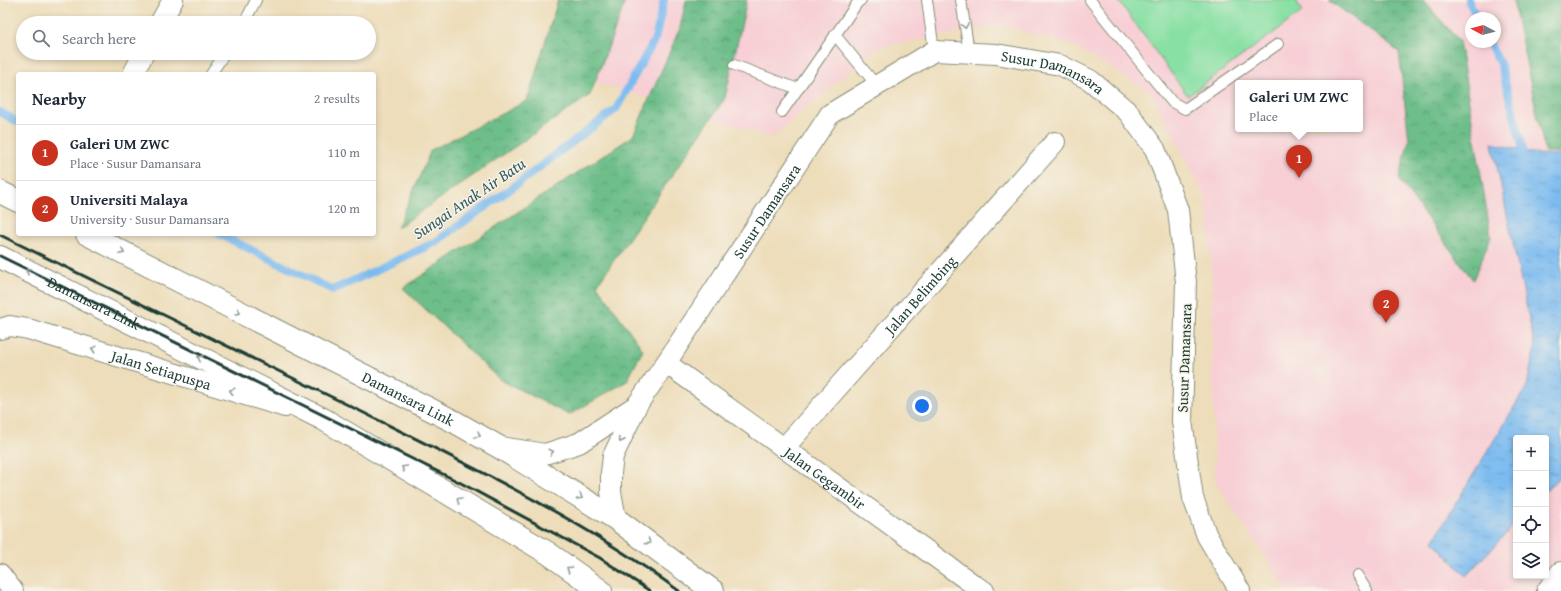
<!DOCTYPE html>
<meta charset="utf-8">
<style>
body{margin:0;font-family:"Gentium Book Plus",serif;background:#f2f2f3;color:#1f2937}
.controls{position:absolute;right:12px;bottom:12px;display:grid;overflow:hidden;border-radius:4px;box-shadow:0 2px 6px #0003}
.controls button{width:36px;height:36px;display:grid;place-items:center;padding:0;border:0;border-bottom:1px solid #e0e1e3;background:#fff;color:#1f2937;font:20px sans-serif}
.compass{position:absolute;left:1465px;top:12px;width:36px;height:36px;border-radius:50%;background:#fff;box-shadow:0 2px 6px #0003;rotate:277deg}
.you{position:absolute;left:922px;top:406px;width:14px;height:14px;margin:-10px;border:3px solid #fff;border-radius:50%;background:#1a73e8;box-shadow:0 0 0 6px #1a73e833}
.badge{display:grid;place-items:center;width:26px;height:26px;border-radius:50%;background:#c8321e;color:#fff;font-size:13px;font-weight:700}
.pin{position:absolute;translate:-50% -33px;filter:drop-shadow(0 1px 2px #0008)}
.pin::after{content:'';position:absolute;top:21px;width:14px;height:12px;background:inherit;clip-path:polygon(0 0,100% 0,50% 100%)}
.popup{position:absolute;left:1235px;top:80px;width:128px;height:52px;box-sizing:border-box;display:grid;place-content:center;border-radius:4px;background:#fff;filter:drop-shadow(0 1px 3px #0005);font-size:13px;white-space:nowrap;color:#747a83}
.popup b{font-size:15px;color:#1f2937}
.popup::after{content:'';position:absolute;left:50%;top:100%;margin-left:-8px;border:8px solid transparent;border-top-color:#fff}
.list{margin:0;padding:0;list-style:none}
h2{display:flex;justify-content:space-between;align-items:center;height:52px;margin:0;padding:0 16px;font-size:17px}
h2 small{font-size:13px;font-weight:400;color:#747a83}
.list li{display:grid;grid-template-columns:26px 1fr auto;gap:12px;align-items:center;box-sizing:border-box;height:56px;padding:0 16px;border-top:1px solid #e0e1e3}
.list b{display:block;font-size:15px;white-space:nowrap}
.list p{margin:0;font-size:13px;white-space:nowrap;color:#747a83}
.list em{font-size:13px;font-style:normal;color:#747a83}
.icon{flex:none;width:22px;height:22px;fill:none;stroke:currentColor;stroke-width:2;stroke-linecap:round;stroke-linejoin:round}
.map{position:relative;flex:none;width:1561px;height:591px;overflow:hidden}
.search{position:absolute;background:#fff;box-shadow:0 2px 6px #0003;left:16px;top:16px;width:360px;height:44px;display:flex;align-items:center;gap:10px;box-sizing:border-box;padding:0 14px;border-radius:22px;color:#747a83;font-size:15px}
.panel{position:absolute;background:#fff;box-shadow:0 2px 6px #0003;left:16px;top:72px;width:360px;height:164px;border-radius:4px}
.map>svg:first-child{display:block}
</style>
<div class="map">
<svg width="1561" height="591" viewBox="0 0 1561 591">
<defs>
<pattern id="forest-crowns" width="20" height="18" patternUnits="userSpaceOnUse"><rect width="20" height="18" fill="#6ebe8a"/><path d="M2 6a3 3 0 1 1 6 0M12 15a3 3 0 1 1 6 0" fill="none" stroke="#5a9c72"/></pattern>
<pattern id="water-ripples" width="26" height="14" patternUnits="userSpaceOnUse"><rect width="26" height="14" fill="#7cbbf0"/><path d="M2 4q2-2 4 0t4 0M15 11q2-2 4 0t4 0" fill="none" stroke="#6599c3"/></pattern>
</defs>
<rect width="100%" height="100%" fill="#f7f3e8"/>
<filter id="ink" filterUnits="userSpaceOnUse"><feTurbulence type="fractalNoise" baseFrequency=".025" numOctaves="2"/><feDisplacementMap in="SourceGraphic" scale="8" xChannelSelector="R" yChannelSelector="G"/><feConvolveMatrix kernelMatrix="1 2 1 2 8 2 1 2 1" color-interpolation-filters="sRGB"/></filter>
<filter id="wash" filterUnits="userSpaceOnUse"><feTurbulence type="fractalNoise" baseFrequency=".012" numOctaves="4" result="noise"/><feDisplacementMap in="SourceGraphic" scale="16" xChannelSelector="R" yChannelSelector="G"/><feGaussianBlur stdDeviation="0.9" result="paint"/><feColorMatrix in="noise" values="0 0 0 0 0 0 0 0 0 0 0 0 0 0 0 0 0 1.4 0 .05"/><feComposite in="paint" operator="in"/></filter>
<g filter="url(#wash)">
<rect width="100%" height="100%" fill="#edddba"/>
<!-- built -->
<path fill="#f7cfd5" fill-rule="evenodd" d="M580,0H1561V591H1288L1216,483L1212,368V278L1206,198L1151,92L1072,45L1000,25L878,47L772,137L567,73ZM1471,18H1495V42H1471ZM1238,83H1360V129H1238ZM1516,438H1546V576H1516Z"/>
<!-- green -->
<polygon fill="#88e0a4" stroke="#548e6c" points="1118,0 1295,0 1303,11 1188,96"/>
<!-- forest -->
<g fill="url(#forest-crowns)" stroke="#467e5f">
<polygon points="558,0 626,0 590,95 397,228 431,150 527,101"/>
<polygon points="686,0 747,0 725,98 597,285 643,350 627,381 569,415 499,379 403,288 633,136 680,28"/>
<polygon points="1329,0 1423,0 1459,41 1491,237 1473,280 1399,180 1409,140 1399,52"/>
<polygon points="1513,0 1561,0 1561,152 1545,152"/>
</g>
<!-- water -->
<polygon fill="url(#water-ripples)" stroke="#4e7c92" points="1492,143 1537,154 1561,155 1561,475 1546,491 1546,438 1516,438 1516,523 1466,576 1433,541 1527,386 1535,347"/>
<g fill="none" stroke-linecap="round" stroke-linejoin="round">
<!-- stream -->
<g stroke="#7cbbf0" stroke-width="8">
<polyline points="1468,0 1477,18"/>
<polyline points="1489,42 1501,66 1526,161"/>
<polyline points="0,112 18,122"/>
<polyline points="219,234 333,290 434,243 512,188 616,109 655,39 664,0"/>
</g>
</g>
</g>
<g filter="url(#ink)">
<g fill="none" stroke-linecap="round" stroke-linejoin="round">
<!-- service casing -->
<g stroke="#868d77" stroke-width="12">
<g id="service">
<polyline points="927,0 934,51"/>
<polyline points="961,0 969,52"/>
<polyline points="1090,0 1172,102 1185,109 1278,44"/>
<polyline points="244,23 256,0"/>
<polyline points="835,35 877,86"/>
<polyline points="734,65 798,89"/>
<polyline points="211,74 225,53"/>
<polyline points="782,112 858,2 861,0"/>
<polyline points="1357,575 1367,591"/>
</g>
</g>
<!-- minor casing -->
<g stroke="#868d77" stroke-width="22">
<g id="minor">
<polyline points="160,23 173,0"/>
<polyline points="133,74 144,53"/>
<path id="s1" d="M0,329L10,326L28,329L285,407"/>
<path id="s2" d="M666,363L977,587L984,591"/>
<polyline points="501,447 545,454 579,443 637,405"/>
<path id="s3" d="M784,448L1055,142"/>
<path id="s4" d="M616,519L611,492V473L613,456L637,405L666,363L830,114L934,51L996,54L1060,65L1090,80L1128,112L1155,149L1178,210L1186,282L1182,421L1193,498L1207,536L1240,591"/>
<polyline points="0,574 13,591"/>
</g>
</g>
<!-- motorway casing -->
<g stroke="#868d77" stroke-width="24">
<g id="motorway">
<polyline points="0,192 18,201"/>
<path id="s5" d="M87,234L455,422L499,447L616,519L713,591"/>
<polyline points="0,257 323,419 548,553 601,591"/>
<polyline points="1548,591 1561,573"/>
</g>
</g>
<!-- service -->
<use href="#service" stroke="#fff" stroke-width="10"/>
<!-- minor -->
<use href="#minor" stroke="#fff" stroke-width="20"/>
<!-- motorway -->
<use href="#motorway" stroke="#fff" stroke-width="22"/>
<!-- rail -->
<g stroke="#1f3d34" stroke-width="3">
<path d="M0,235C117,292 233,349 350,406C462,462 577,516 679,591"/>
<path id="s6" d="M0,256L459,482L600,558L650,591"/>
</g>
</g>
<!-- one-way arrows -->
<defs><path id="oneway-chevron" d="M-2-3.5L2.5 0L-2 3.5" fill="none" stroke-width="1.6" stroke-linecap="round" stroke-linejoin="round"/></defs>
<g stroke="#8f9e9a">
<use href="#oneway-chevron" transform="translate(965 26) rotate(81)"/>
<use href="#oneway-chevron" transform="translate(122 252) rotate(27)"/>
<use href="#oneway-chevron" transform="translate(28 271) rotate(-153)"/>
<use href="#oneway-chevron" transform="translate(238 312) rotate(27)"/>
<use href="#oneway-chevron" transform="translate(94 349) rotate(-163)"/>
<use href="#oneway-chevron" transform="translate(200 358) rotate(-154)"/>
<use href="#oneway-chevron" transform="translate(232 391) rotate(-163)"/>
<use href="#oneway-chevron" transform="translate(478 435) rotate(30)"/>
<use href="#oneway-chevron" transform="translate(621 440) rotate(115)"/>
<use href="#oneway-chevron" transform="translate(551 452) rotate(-17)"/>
<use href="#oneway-chevron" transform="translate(404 468) rotate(-149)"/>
<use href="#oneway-chevron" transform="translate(580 497) rotate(31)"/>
<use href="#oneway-chevron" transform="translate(459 500) rotate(-149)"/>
<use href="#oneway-chevron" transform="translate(648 542) rotate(37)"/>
<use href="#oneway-chevron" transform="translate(569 569) rotate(-145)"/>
</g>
</g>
<g text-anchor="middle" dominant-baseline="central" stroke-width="3" stroke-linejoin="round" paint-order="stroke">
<!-- street labels -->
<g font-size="15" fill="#1f3d34" stroke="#f7f3e8">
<text stroke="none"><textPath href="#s4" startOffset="713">Susur Damansara</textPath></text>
<text stroke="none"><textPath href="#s4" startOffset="353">Susur Damansara</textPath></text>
<text stroke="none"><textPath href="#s3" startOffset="205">Jalan Belimbing</textPath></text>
<text stroke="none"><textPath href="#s6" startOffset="105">Damansara Link</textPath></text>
<text transform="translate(1184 358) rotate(-88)">Susur Damansara</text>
<text stroke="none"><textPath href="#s1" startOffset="168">Jalan Setiapuspa</textPath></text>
<text stroke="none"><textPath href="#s5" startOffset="361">Damansara Link</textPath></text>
<text stroke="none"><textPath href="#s2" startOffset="196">Jalan Gegambir</textPath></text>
</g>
<!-- water labels -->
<g font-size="16" font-style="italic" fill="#365c63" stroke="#f7f3e8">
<text transform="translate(469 198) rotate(-34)">Sungai Anak Air Batu</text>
</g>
</g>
</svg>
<div class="controls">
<button>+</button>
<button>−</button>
<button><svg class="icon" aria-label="locate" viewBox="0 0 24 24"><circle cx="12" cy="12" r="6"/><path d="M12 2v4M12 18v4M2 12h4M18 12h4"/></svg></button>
<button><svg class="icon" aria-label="layers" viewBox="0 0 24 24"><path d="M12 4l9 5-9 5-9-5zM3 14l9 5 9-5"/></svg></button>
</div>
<svg class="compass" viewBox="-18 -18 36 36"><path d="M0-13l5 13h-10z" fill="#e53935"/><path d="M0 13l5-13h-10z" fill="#747a83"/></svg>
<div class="you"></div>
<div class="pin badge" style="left:1299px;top:178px">1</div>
<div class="popup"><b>Galeri UM ZWC</b>Place</div>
<div class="pin badge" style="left:1386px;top:323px">2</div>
<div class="search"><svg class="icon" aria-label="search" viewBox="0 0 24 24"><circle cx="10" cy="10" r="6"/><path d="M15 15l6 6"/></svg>Search here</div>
<section class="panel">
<h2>Nearby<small>2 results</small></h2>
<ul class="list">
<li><span class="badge">1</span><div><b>Galeri UM ZWC</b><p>Place · Susur Damansara</p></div><em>110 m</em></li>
<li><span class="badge">2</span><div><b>Universiti Malaya</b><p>University · Susur Damansara</p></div><em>120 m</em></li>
</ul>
</section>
</div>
